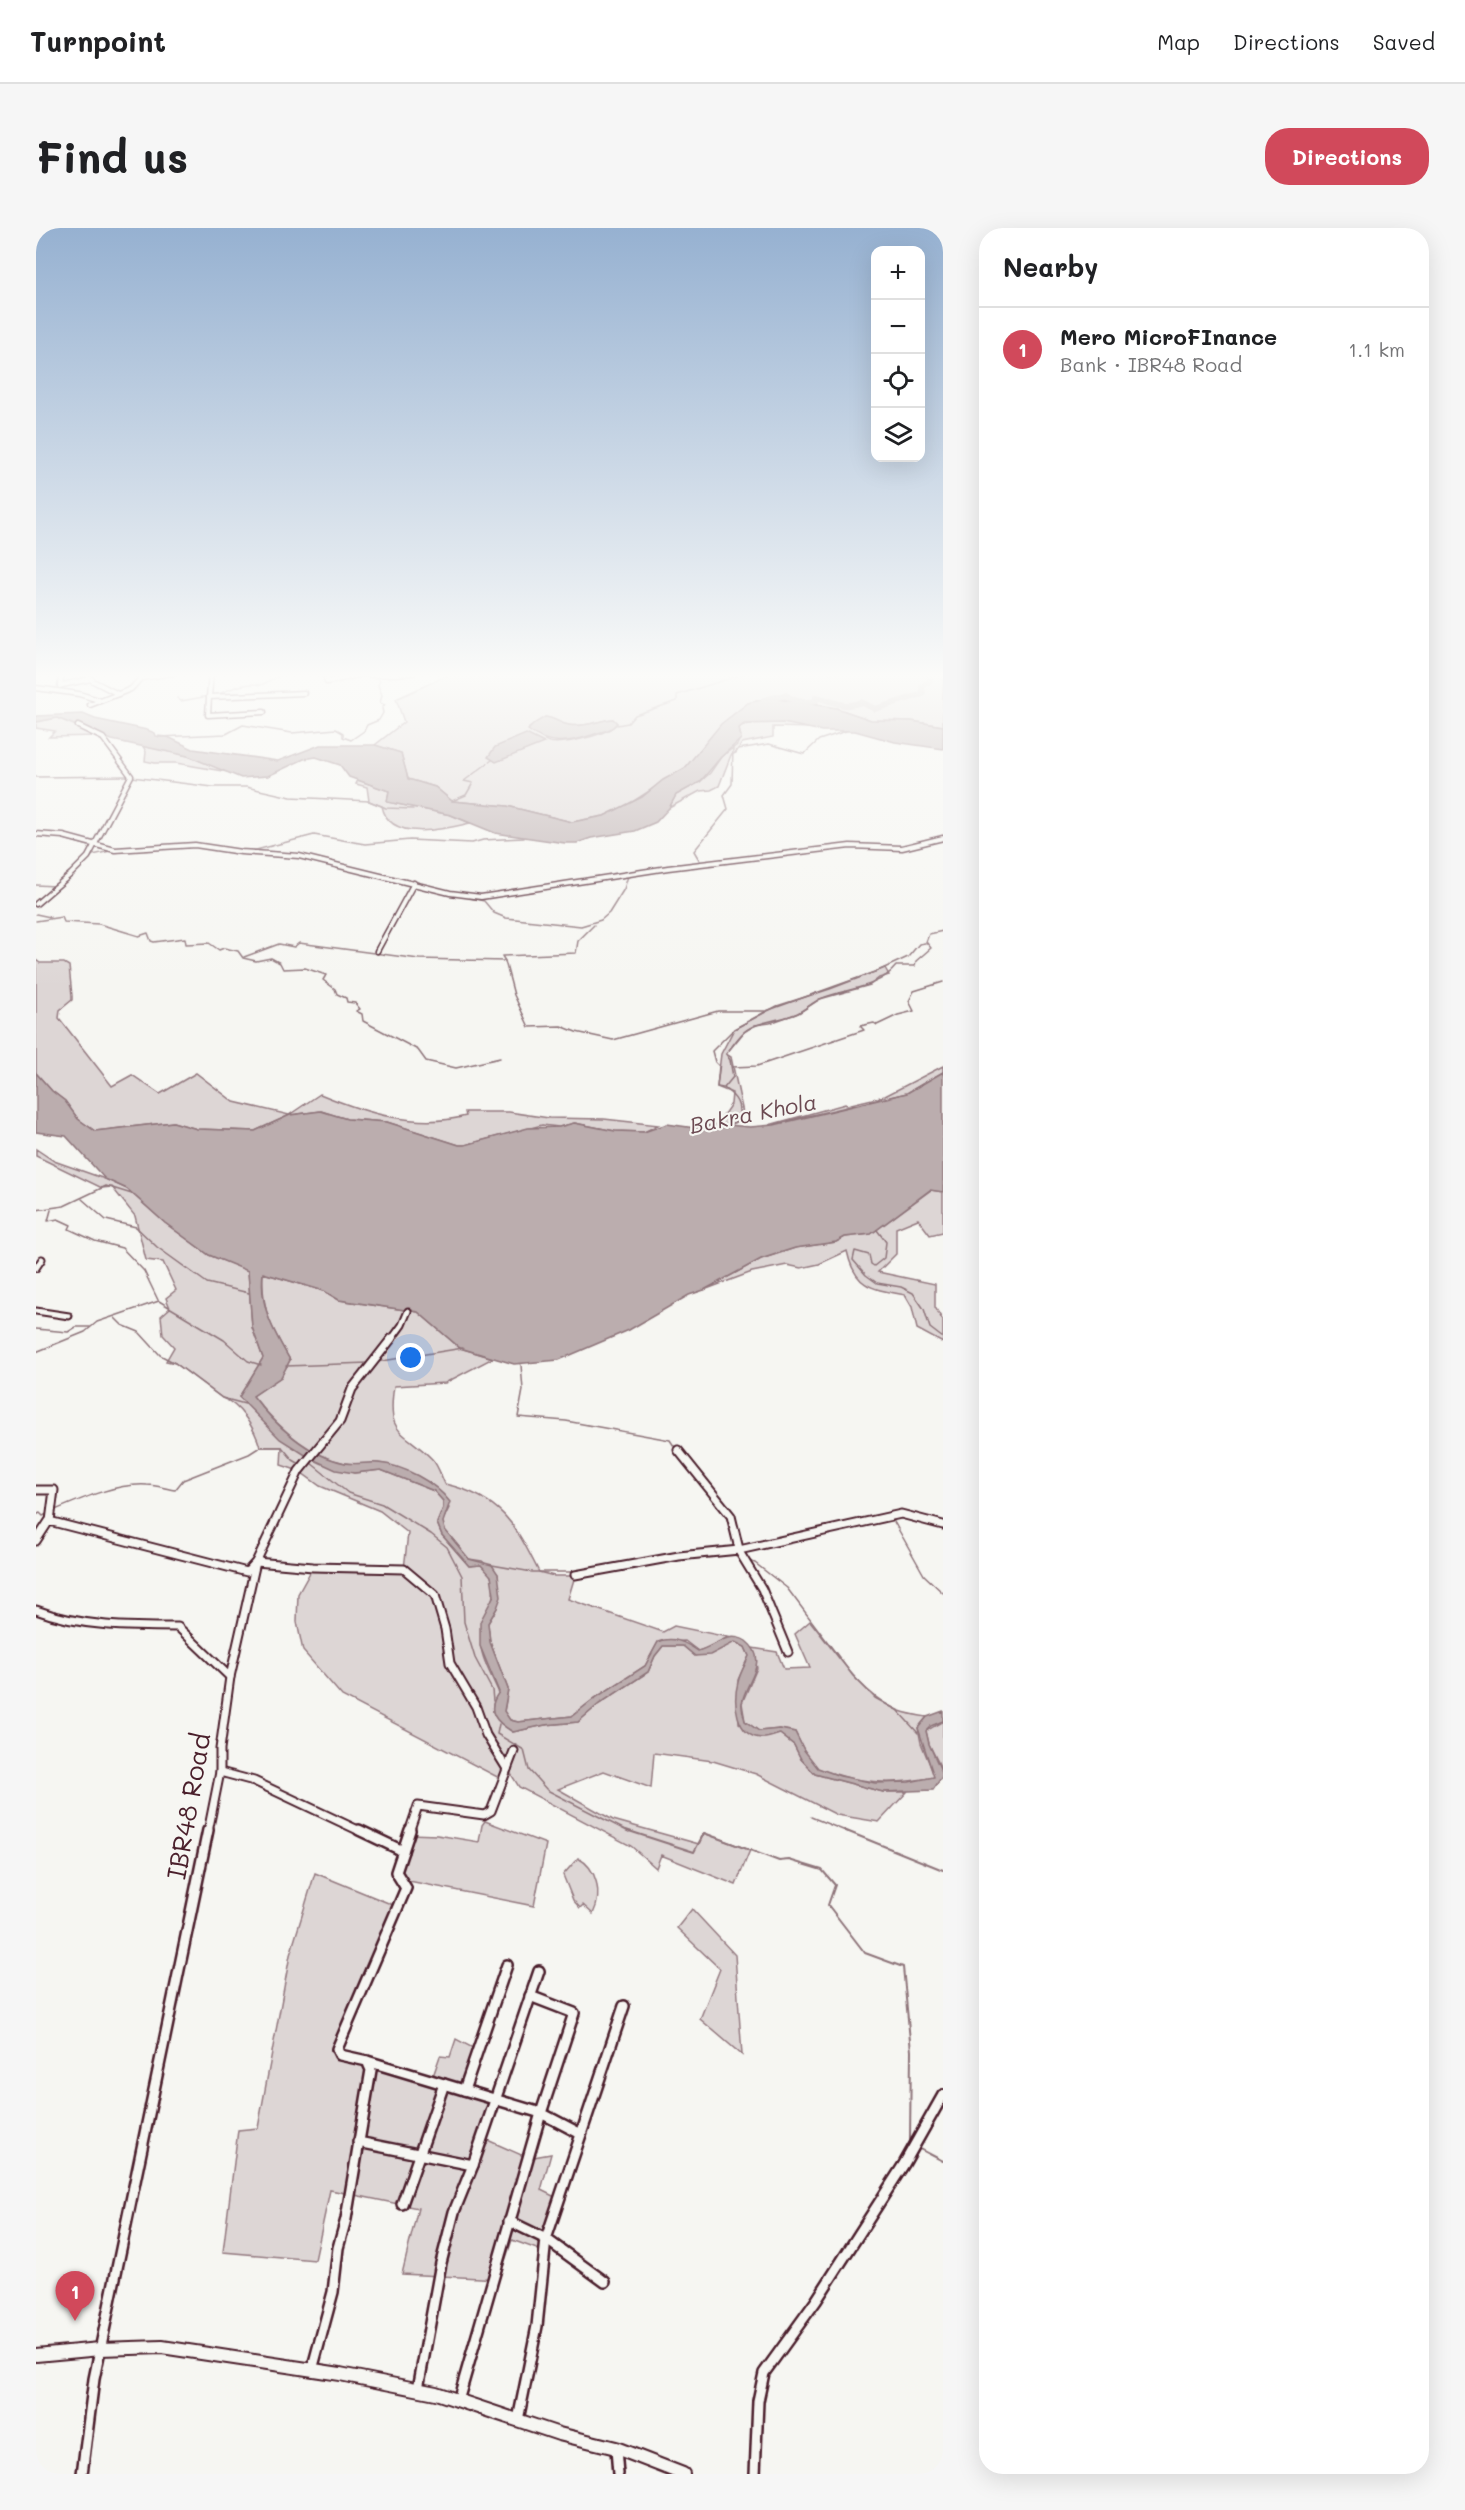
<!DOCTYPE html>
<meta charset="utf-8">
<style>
body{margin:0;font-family:Mali,sans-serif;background:#f6f6f6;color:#202124}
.controls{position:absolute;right:18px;top:18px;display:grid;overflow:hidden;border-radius:12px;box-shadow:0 6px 24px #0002}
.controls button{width:54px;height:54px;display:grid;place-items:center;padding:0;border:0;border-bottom:2px solid #e0e0e0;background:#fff;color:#202124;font:30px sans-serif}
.you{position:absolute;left:375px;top:1130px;width:21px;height:21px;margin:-15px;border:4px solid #fff;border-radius:50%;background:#1a73e8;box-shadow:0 0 0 9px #1a73e833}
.badge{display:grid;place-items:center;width:39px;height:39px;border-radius:50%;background:#d1495b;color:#fff;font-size:20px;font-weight:700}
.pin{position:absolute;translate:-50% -50px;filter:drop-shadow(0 2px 3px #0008)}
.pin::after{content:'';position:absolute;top:32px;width:21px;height:18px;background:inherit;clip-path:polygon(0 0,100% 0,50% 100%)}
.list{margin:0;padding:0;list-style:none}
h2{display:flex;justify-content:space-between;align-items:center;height:78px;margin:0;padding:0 24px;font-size:26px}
h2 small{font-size:20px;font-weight:400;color:#757577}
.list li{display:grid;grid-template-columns:39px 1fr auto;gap:18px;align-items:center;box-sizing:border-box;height:84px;padding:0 24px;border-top:2px solid #e0e0e0}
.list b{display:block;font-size:22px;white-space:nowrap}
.list p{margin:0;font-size:20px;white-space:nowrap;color:#757577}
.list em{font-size:20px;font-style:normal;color:#757577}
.icon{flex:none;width:33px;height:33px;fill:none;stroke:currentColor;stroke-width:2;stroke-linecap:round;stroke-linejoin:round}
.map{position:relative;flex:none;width:907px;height:2246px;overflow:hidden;border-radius:24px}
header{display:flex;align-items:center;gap:36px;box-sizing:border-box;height:84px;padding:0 30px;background:#fff;border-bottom:2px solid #e0e0e0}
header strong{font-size:28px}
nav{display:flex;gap:33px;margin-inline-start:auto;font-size:21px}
.intro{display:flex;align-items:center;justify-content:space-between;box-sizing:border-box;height:144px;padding:0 36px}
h1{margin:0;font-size:42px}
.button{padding:15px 27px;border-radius:24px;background:#d1495b;color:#fff;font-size:21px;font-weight:700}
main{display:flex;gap:36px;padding:0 36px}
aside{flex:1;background:#fff;border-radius:24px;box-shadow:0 6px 24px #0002}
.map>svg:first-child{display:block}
</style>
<header>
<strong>Turnpoint</strong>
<nav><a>Map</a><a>Directions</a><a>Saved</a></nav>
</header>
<div class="intro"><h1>Find us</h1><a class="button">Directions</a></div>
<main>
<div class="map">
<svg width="907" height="2246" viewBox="0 0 907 2246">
<rect width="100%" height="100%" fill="#f6f6f2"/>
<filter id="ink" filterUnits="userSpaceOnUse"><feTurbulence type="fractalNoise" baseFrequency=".0167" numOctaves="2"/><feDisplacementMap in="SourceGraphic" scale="12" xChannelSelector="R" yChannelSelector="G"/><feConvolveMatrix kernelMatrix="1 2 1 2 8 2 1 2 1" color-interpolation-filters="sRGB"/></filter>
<g filter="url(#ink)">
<!-- green -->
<g fill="#ddd6d5" stroke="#947a80" stroke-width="1.5" fill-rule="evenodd">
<path d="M458,445H907V498L875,493L835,492L800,480L749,471L734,470L712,475L686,496L649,540L587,580L568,588L536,594L471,578L416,573L399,559L372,551L365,525L339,517L368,494L360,471L410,448L461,450ZM509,489C519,490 524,496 533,497C548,500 563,492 577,491L581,495C572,507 528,517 513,514C506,512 499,505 493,500Z"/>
<polygon points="21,490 64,508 13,509 19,503 0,500 0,494"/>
<polygon points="719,495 747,495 777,500 737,499 737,509 706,515 700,525 695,527 683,558 675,562 664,563 633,580 640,567 664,554 674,545 685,529 701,517 705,508 703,502 705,498"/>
<polygon points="107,518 152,528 192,544 140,535 119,535 109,533 110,524"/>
<path d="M322,552L353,563L351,574L415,587L434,595C409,601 353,615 346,578L333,573L331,559L320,556Z"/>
<path d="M0,732L4,735H28L33,738L36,768V772L24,782L23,790L76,858L96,847L124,866L160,845L198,874L253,887L284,866C330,885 380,901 430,888L429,884H473L513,890L568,891L622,897L608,904L579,903L539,895L523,899L506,897L429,917H423L351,894L311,891L285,883L254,887L219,903L161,901L137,894L59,903L42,891L29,873L16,863L0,845Z"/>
<path d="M849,740L853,747L843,750L834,757L784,771L762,785L734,795L719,797L708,804L690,826L695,829L707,885C702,898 694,897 681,896L695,876L696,865L681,859L685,826L698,801L741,778L794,761Z"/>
<polygon points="907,838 907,844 871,865 733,897 809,876 811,877 849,868"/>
<path d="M0,921L18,933L69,951L91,961L129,995L173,1027L212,1042L216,1099L227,1130L203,1169L274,1230L318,1245L345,1242L398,1263L407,1273V1280L401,1295L406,1307L433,1338L445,1337C472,1354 447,1392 445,1416C444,1428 458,1453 463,1465C449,1483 460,1494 477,1504L509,1497L542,1494L563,1476L612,1444L619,1428L627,1418H647L659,1428L699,1414L709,1419L713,1428L702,1452L703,1495L726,1510L744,1506L758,1517L765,1531L779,1546L847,1564H871L843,1594L801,1587L720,1546L677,1533L618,1525L615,1560L568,1543L522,1561L577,1592L663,1616L668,1605L714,1622L700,1657L625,1627L620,1640L595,1618L483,1559L472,1541L467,1552L306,1468L267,1423L261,1394L262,1366L277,1339L368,1341L372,1305L344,1283L284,1258L263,1243L245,1237L246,1219H224C219,1201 204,1176 186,1170L139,1135L130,1133L138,1119L127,1107L125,1088L134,1080L130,1070L140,1062L127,1034L110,1032L99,988L76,959L66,960L0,928Z"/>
<path d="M895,962L907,964V1004L894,1007L882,991L860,1000V1026L842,1044L899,1056V1079L907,1093V1115L881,1101L876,1079L869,1067C836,1061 819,1060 811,1023L783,1036L765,1040L751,1037L716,1044L668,1062L725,1031L759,1020L800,1014L809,1009L835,1006Z"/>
<path d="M227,1045L288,1063L303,1072L382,1084L424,1120L457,1130L409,1155L358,1158C350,1209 367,1201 396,1231C402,1237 405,1248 409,1256C465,1269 479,1296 503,1344L518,1348H539L532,1371L627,1404L638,1398L692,1409L677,1418L662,1423L649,1413L622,1414L609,1438L559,1470L536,1488L482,1494L474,1492L468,1484L472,1461L454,1414L452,1395L461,1380L462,1346L446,1333L433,1331L409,1302L406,1294L413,1280C408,1273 403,1264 397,1258C388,1249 354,1236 341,1235C331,1235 319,1237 309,1235C271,1227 240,1197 217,1168L245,1149L254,1132C236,1101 225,1082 227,1045Z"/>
<path d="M774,1393C799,1423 823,1464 859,1481C868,1486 881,1487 891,1489L882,1500L885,1515L899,1549C865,1556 832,1557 799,1546C794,1544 785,1543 781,1540C771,1532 765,1516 759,1504L744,1501L723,1503L709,1493L706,1475L721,1440L716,1420L741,1424L748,1441L774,1440L759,1406Z"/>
<polygon points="907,1493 907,1544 893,1516 890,1503"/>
<polygon points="449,1593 510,1616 498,1678 373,1653 366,1654 360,1644 373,1606 401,1607 443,1614 446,1597"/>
<path d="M542,1630C561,1640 567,1666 557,1686L547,1677L544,1680L537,1672L527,1647Z"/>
<polygon points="279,1645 362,1679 302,1821 304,1827 396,1851 404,1828 414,1829 420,1811 441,1822 428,1861 459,1872 447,1910 492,1930 515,1926 505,1962 523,1971 509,2024 476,2012 463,2051 366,2046 382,1980 294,1962 279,2032 187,2024 202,1902 222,1900 254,1727"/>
<polygon points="656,1681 699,1727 706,1827 664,1791 684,1741 641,1700"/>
</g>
<!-- water -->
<g fill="#bbadae" stroke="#8e747a" stroke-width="1.5">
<polygon points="734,470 800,480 835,492 875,493 907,498 907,521 859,514 819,503 786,503 747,495 708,496 703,500 705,511 685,529 664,554 640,567 633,580 620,594 599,603 555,610 541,615 529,615 459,605 415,587 351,574 353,563 313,549 304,537 280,529 268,531 232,548 205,550 152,528 76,512 21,490 0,494 0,488 47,486 59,491 111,502 119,505 120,508 132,509 157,521 242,533 284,517 339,517 365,525 372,551 399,559 416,573 471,578 536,594 568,588 606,569 627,552 649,540 685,496 712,475"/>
<path d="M509,489C519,490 524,496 533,497C548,500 563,492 577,491L581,495C574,504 566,503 556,507C533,515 512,518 492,502L499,495Z"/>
<polygon points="490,506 508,515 460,534 452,529 459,519"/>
<path d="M907,844V964L894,962L835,1006L809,1009L800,1014L759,1020L725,1031L668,1062L653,1067L593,1102L523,1132L478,1136L424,1120L382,1084L303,1072L288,1063L227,1045C223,1079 238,1104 254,1132L245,1149L217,1168C239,1197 272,1228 309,1235C320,1237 331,1234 342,1235C367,1237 399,1254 414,1274L407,1294L409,1302L433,1331L456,1337L462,1346L465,1369L461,1380L452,1395L454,1414L472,1461L468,1483L474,1492L482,1494L536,1488L559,1470L609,1438L622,1414C637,1408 649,1414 662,1423C674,1419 683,1412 692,1410C698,1408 706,1410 710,1413C735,1433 709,1454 706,1475C705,1480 708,1488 709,1493L723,1503L744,1501L759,1504L768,1522L782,1540L804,1548L839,1555L873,1554L898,1549L882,1500L891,1489L907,1483V1493L895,1498L890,1503L893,1516L907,1547L897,1562L847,1564L779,1546L765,1531L758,1517L744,1506C739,1507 731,1511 726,1510C699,1509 697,1473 702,1454C704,1445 709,1437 713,1428L709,1419L699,1414L674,1427L659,1428L647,1418H627L619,1428L612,1444L563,1476L542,1494L509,1497L477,1504C460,1494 449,1483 463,1464L444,1418V1394L458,1367L455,1348L445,1337L433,1338L406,1307L401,1295L407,1280V1273L398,1263L345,1242L318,1245L300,1242L274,1230L244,1211L203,1169L227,1130L216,1099L212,1043L173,1027L129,995L91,961L69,951L30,908L0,904V845L16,863L29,873L42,891L59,903L137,894L161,901L219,903L254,887L285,883L311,891L351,894L423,917H429L492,900L523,899L538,895L579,903L608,904L631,896L659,900L681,896L714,899L738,897L871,865Z"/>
</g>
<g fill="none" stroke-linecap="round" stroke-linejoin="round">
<!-- stream-far1 -->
<g stroke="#8e747a" stroke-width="1.5">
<path d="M180,467C194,461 210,453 225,457L249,445"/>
<polyline points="141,470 145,473 173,468"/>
<polyline points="581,497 592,495 599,487 641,473 641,467 711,445"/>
<polyline points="123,509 190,506 207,497 256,505 300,501 307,505 307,509 315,512 328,503 331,497 343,492 347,485 346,480 349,477 344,475 346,467 342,457 344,453 340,447 342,445"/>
<polyline points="699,525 702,521 733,516 768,526 783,512 810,503"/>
<polyline points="0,549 92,548"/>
<polyline points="96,549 177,559 210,559 255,569 333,573 350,580 377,581"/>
<polyline points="416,573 430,567 437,555 428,553 456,532"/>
<polyline points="21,609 57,619"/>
<polyline points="158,615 190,620"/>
<polyline points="64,621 76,623"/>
<polyline points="206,622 220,622 278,607 329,616 374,612 436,615 447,612 488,610"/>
<polyline points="223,623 254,626"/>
<polyline points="274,629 391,658"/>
<polyline points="665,635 658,623 692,581 688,567 696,556 697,519"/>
<polyline points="547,651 587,645"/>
<polyline points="0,657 19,658"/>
<polyline points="16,665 57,627 74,623"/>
<polyline points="429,669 448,673 458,685 470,690 545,698 565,692 573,685 588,661 592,648"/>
<polyline points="0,686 14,689"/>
<polyline points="0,693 26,689 28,694 63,696 103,708 112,705 115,713 118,714 149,710 150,716 173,715 183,722 188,720 202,723 207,730 220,733 235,730 244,735 247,741 269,740 290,747 287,752 299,761 301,766 310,770 311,774 319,775 324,781 320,783 326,786 327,793 382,822 390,833 420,840 464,830"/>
<polyline points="208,729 243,716 258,719 263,715 383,731 469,733 466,728 540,725 542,713 558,697"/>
<polyline points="469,733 478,767 493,799 525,798 540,804 577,812 682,783 730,783 844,742 872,729 883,716 889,715"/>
<polyline points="696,839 721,838 828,802 824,798 838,795 841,797 862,787 878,783 873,773 878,763 907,754"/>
<polyline points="687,860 681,859 683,838 679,834 676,823 698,801 729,784"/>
<path d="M683,896L693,897L702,892C706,877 700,869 688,860L697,849L694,832L690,826C696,819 701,810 708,804C719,794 745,792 760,786C769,782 776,775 784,771C810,760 842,761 860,738H879L880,733L895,720L890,714L893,706L907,703"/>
<polyline points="46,971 70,992 100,999 121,1019 171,1055 213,1065"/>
<polyline points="0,982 28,978 70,958 99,967"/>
<polyline points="15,982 12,993 22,991 35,997 33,1001 59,1013 86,1020 108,1043 122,1072"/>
<polyline points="841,1002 850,1014 848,1030 838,1038 835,1036 833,1027 819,1023 817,1032 830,1047 841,1055 865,1059 877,1065 888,1081 894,1100 907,1110"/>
<polyline points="79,1090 86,1097 103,1104 124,1127 139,1135 186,1170 209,1176"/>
<polyline points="0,1101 32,1104 40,1099 54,1099"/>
<polyline points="0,1124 49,1104 61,1094 123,1073 188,1112 212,1133 225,1137"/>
<polyline points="340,1134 427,1120"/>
<polyline points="485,1137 487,1162 482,1189 530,1193 634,1212 640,1221"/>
<polyline points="250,1138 332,1135"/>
<polyline points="275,1235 312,1265 346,1276 395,1306 411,1319 426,1348 428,1394 439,1430 456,1462 457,1473"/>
<path d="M17,1283C45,1271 80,1255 111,1257C121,1257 130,1261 139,1262L147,1252L213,1226L224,1219H246L257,1232L264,1236"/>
<polyline points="0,1287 4,1285 7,1288 13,1285"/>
<polyline points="841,1288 857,1285"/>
<polyline points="857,1292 888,1347 907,1365"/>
<polyline points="711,1332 719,1335 751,1360 817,1448 839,1470 861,1482 882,1505"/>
<polyline points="456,1337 496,1344 536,1344"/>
<polyline points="463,1496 461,1506 488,1522 493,1542 511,1562 593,1604"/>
<polyline points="775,1589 812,1604"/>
</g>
<!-- stream -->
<g stroke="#8e747a" stroke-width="2">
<polyline points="590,1602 658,1624 668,1605 743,1633 753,1632 786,1642 799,1657 792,1677 829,1725 867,1739 875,1823 874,1912"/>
<polyline points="808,1602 907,1642"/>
<polyline points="884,1921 907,1933"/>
</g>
<!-- river -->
<path stroke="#bbadae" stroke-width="6" d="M728,472L750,467C758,474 769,475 780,473V469C798,473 807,482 825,474L839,481L887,466L886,458L893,454L895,448L887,445"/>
<!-- street-far3 casing -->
<g stroke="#4a1f2b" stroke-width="7">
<g id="street-far3">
<polyline points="49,445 57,453 82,466"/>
<polyline points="289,445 291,454 327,446"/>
<polyline points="318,445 336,447 377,445"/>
<polyline points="26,457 55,451"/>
<polyline points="24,458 26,445"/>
<polyline points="0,460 43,466 63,472"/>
<polyline points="173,469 175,445"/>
<polyline points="54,477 95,461 105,450 137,445"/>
<polyline points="228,484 172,487 173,469 268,465"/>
<polyline points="0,606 27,608 79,622 159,617 205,624 263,628 414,665 445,669 632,640 814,618 866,620 907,610"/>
<polyline points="0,676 35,646 52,629 95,548 67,510 42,498"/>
<polyline points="341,723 378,655"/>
</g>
</g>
<!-- street-far2 casing -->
<g stroke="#4a1f2b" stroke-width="9">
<g id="street-far2">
<polyline points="0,1040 6,1031"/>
<polyline points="0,1083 33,1088"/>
<polyline points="355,1112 366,1097 372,1083"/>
</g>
</g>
<!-- street-far1 casing -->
<g stroke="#4a1f2b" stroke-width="11">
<g id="street-far1">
<polyline points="642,1222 695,1288 704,1325 726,1361 752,1424"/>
<polyline points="0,1262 18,1262 14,1293"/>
<polyline points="0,1313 13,1293 211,1344 220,1334 277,1339 368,1341 399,1367 409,1401 414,1435 440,1479 450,1507 471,1541"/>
<polyline points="539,1347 643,1328 703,1322 865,1286 907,1297"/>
<path d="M0,1382C45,1399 95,1399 142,1399L194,1449"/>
<polyline points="184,1544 218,1553 326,1604"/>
<polyline points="172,1604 184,1544 184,1521 194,1449 220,1334 263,1243 304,1193 316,1161 356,1110"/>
<polyline points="373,1604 382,1578 448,1587 455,1583 478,1523"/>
</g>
</g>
<!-- street casing -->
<g stroke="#4a1f2b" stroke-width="14">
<g id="street">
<polyline points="323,1602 367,1623"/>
<polyline points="331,1833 505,1885 545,1906"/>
<polyline points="428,1862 471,1737"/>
<polyline points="322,1914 437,1937"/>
<polyline points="366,1976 408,1856"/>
<polyline points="473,1993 510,2011 569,2054"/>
<polyline points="276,2142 297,2064 302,2020 310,1991 335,1842 331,1833 304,1827 301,1821 370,1660 360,1644 374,1602"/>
<polyline points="382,2161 405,2035 418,1984 437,1937 503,1743"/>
<polyline points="422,2173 505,1885 538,1785 494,1768"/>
<polyline points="482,2192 501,2098 510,2011 588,1778"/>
<polyline points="580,2221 582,2246"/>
<polyline points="46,2246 58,2151 172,1602"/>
<polyline points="719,2246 722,2173 728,2145 780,2073 868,1936 907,1867"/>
</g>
</g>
<!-- secondary casing -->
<g stroke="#4a1f2b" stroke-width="16">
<polyline id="secondary" points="0,2127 64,2121 126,2119 304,2146 400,2165 523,2206 580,2220 647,2246"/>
</g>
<!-- street-far3 -->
<use href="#street-far3" stroke="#f6f6f2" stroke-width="4"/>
<!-- street-far2 -->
<use href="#street-far2" stroke="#f6f6f2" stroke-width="5"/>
<!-- street-far1 -->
<use href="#street-far1" stroke="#f6f6f2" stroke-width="7"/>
<!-- street -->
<use href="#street" stroke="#f6f6f2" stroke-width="9"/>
<!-- secondary -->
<use href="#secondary" stroke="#f6f6f2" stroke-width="12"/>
</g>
</g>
<!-- sky -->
<linearGradient id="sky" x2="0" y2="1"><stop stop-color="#96b1d1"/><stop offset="0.59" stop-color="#fbfbf9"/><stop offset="1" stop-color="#fbfbf9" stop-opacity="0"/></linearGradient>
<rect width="907" height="759" fill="url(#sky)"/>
<g text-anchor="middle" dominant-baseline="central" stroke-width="4.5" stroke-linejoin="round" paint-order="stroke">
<!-- water labels -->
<g font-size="22" font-style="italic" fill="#6c4a52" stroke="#f6f6f2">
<text transform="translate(717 885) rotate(-11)">Bakra Khola</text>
</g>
<!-- near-street labels -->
<g font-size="26" fill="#4a1f2b" stroke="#f6f6f2">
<text transform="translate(152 1578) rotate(-80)">IBR48 Road</text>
</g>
</g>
</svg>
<div class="controls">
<button>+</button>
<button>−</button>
<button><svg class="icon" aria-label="locate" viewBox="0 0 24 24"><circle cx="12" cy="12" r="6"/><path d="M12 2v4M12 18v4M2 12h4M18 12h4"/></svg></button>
<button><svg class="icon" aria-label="layers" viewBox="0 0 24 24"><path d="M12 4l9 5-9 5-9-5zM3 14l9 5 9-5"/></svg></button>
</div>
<div class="you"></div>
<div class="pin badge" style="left:39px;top:2093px">1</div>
</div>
<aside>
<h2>Nearby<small></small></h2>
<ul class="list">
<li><span class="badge">1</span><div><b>Mero MicroFInance</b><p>Bank · IBR48 Road</p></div><em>1.1 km</em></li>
</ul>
</aside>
</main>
